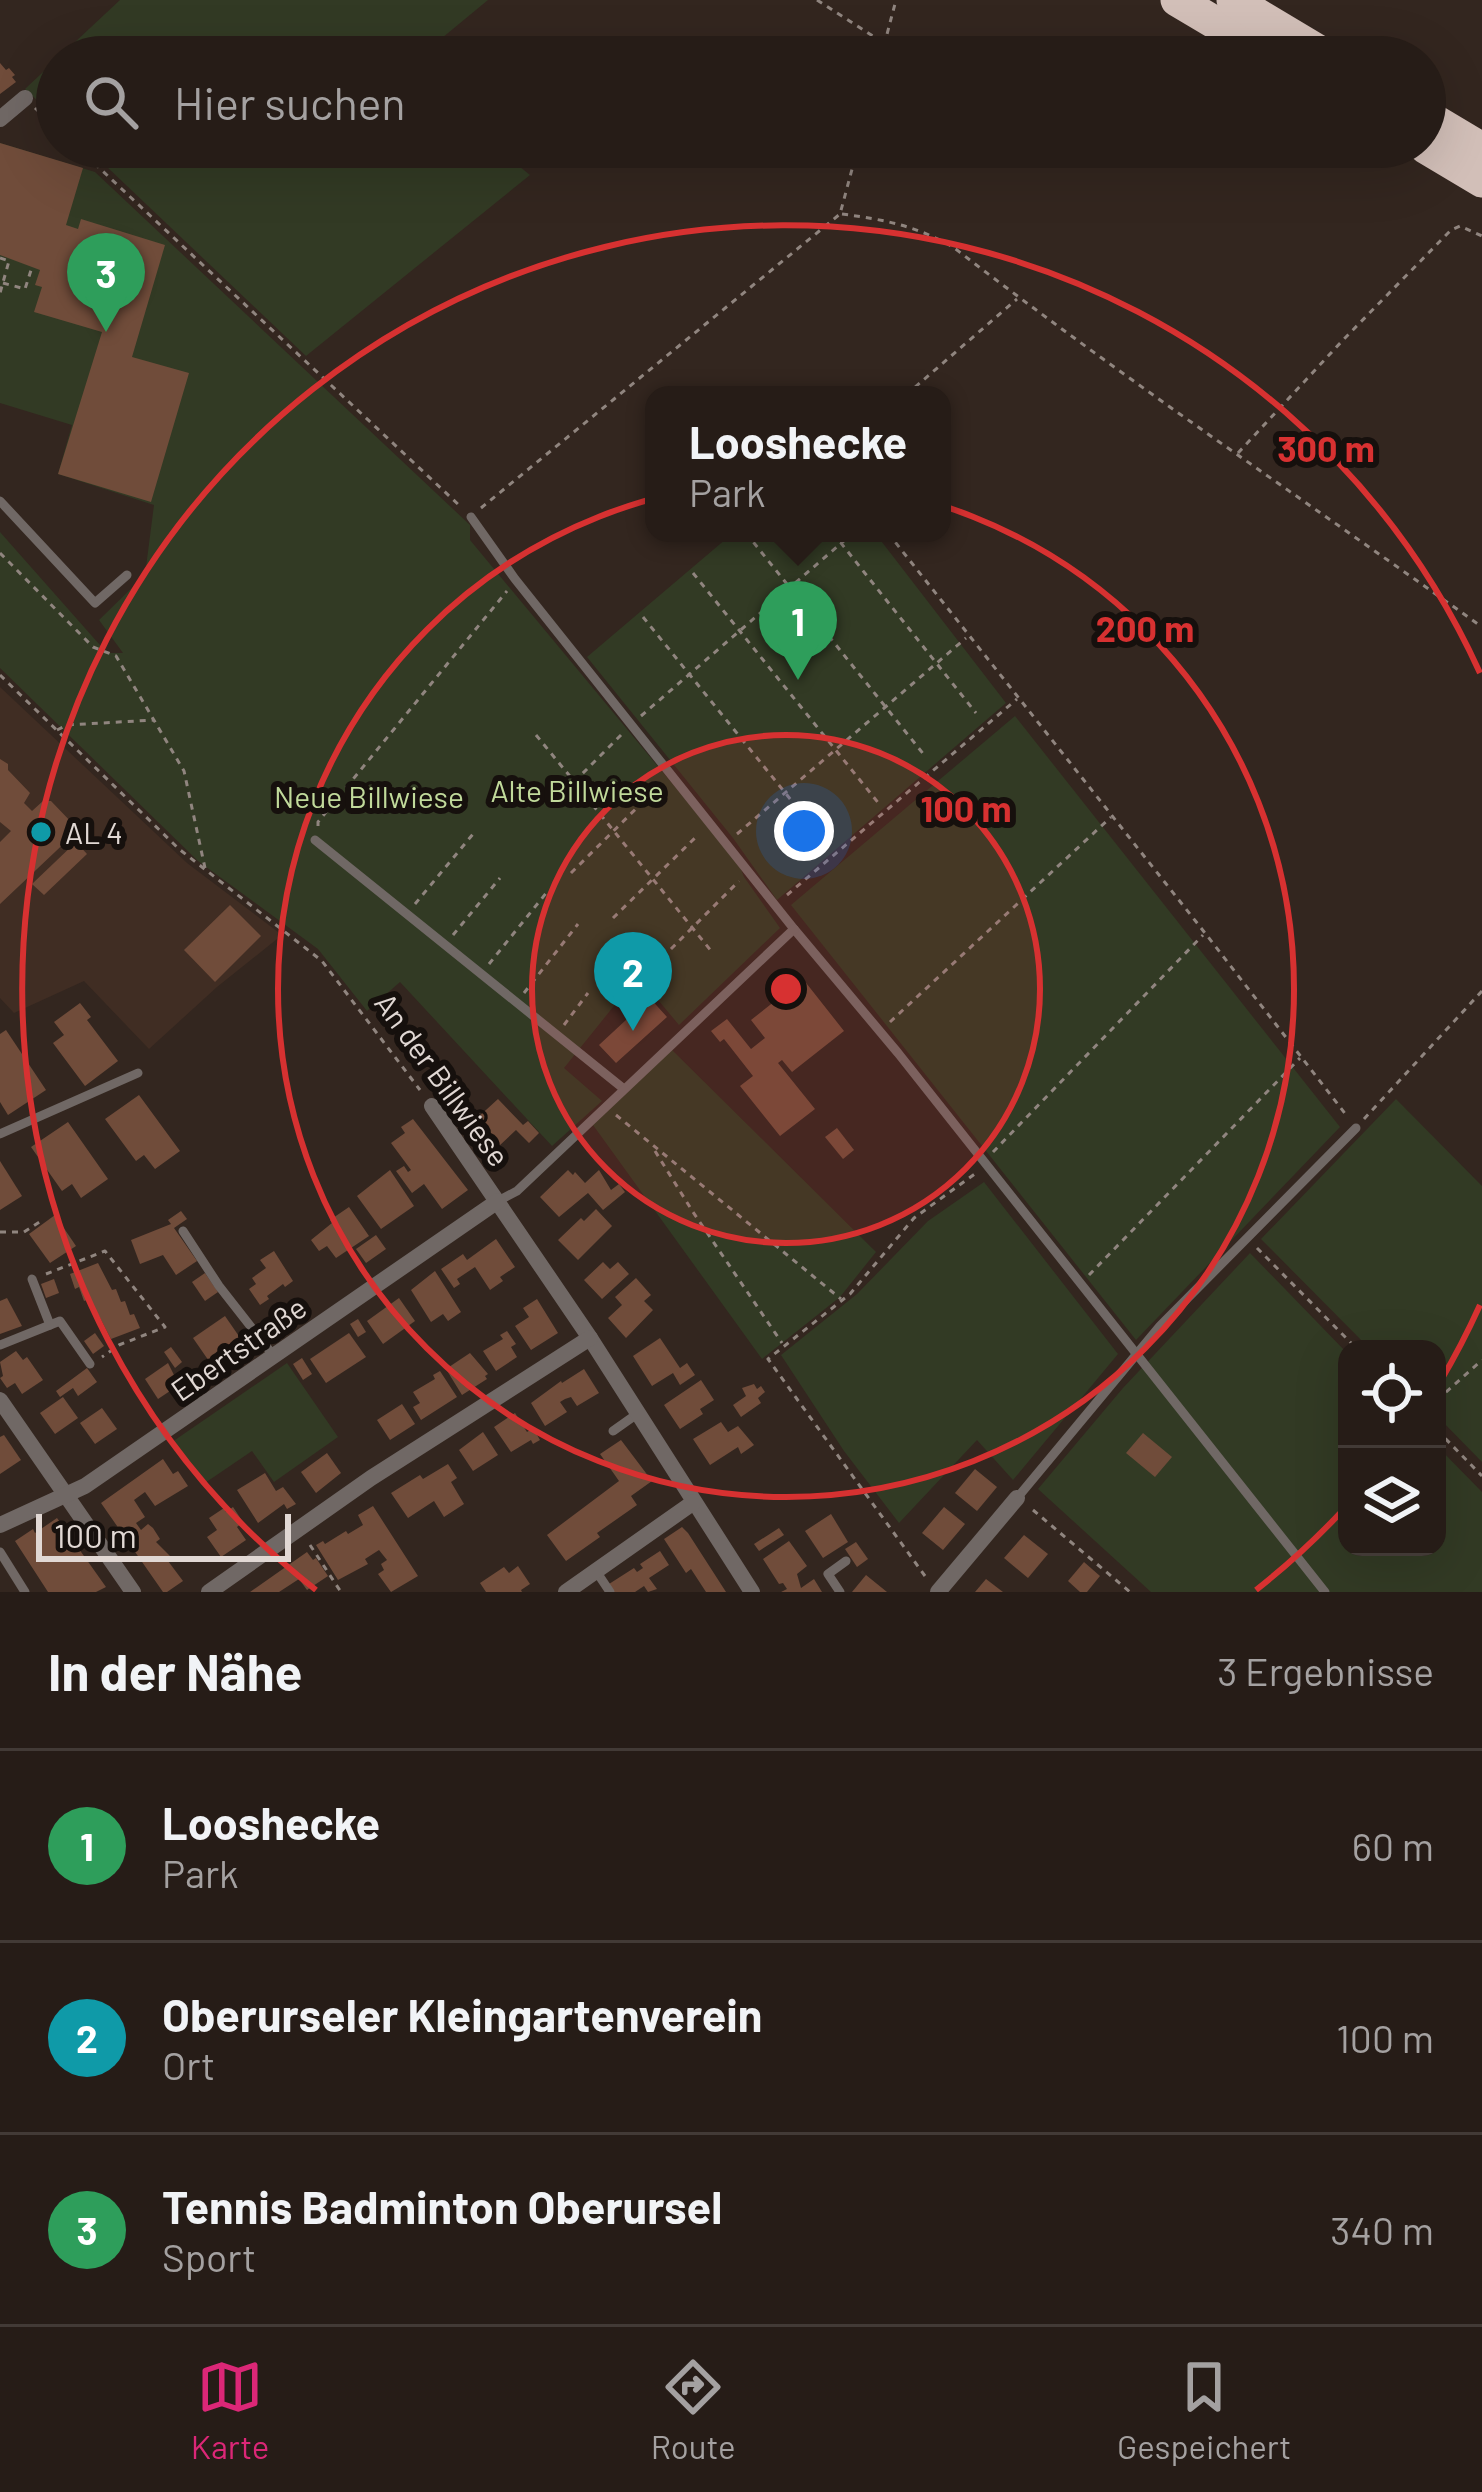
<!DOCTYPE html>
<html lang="de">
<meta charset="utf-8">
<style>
body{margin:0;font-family:Barlow,sans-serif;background:#322924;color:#f1f3f6}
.controls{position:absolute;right:36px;bottom:36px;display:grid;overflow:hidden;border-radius:24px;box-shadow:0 12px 48px #0002}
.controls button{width:108px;height:108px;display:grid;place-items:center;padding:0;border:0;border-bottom:3px solid #423a36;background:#261c17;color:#f1f3f6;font:60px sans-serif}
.scale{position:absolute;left:36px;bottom:30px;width:255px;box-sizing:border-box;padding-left:12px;border:6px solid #e1d8d4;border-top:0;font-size:33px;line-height:42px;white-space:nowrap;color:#e1d8d4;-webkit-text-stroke:9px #16100d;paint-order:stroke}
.you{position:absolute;left:804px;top:831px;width:42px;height:42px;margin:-30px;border:9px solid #fff;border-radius:50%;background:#1a73e8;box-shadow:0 0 0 18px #1a73e833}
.badge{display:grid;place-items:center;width:78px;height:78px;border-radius:50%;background:#db2777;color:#fff;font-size:39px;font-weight:700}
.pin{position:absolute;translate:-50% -99px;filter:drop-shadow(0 3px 6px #0008)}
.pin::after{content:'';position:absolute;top:63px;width:42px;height:36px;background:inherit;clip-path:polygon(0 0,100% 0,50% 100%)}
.popup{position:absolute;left:645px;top:386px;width:306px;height:156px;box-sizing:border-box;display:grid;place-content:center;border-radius:24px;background:#261c17;filter:drop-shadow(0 3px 9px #0005);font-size:39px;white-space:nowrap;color:#a4a1a1}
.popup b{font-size:45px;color:#f1f3f6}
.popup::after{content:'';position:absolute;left:50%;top:100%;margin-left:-24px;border:24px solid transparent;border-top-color:#261c17}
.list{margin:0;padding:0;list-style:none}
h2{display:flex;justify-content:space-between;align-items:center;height:156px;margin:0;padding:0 48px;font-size:51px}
h2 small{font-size:39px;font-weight:400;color:#a4a1a1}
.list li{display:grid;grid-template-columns:78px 1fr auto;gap:36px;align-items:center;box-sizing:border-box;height:192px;padding:0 48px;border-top:3px solid #423a36}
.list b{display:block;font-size:45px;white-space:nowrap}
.list p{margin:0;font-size:39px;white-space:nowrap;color:#a4a1a1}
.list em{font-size:39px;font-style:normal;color:#a4a1a1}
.icon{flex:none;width:66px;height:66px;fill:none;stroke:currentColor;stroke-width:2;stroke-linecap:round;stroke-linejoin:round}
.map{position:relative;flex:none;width:1482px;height:1592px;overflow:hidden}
.search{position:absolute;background:#261c17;box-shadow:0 12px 48px #0002;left:36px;right:36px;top:36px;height:132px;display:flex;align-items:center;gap:30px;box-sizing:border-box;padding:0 42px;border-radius:66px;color:#a4a1a1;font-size:45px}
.sheet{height:732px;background:#261c17}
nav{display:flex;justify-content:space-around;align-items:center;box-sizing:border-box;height:168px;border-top:3px solid #423a36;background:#261c17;font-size:33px;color:#a4a1a1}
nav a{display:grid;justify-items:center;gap:6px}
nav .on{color:#db2777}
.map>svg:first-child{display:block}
</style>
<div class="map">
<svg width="1482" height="1592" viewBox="0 0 1482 1592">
<rect width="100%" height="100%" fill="#33261f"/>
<!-- built -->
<polygon fill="#402d23" points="0,687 187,863 282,935 217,987 149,1049 84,981 14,1013 0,998"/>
<!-- green -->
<g fill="#323a24">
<polygon points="120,0 488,0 419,57 59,57"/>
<polygon points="57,59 57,119 25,89"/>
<polygon points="0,143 95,172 470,525 470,540 739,864 744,877 780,928 679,1025 638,976 564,1068 602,1101 552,1146 400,982 367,1011 318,949 198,861 0,668 0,532 107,653 123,653 99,620 145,575 154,505 58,474 72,425 0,403"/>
<polygon points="86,147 496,147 530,175 306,356"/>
<polygon points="733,533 875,533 1006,703 777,900 733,838 587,657"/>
<polygon points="1015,716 1340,1127 1136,1340 791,905"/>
<polygon points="672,1050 876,1252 840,1297 762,1359 593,1125"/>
<polygon points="1396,1099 1482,1186 1482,1462 1437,1416 1437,1349 1370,1349 1261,1239"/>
<polygon points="984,1182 1118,1354 1013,1480 977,1440 899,1523 844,1451 781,1355 857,1294 928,1221"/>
<polygon points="1250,1253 1347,1353 1347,1547 1437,1547 1437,1446 1482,1492 1482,1592 1151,1592 1038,1489 1123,1388"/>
<polygon points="287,1363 338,1437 274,1482 252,1451 202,1485 172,1442"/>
</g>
<!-- building -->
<g fill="#704c3a">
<polygon points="0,63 6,70 9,68 15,75 12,77 16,82 0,94"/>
<polygon points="0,143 83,168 66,225 78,229 81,219 165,245 132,357 189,373 151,502 58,474 102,332 34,312 42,287 35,285 40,270 0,255"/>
<polygon points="0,759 8,764 8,770 30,793 24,803 32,811 43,801 51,801 74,825 72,831 74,834 0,904 0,842 11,831 0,822"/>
<polygon points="76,842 87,854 44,895 32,884"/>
<polygon points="230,905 261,936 215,982 184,950"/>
<polygon points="803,979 844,1031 792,1072 782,1060 778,1063 815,1109 780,1136 740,1086 753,1076 724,1039 720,1042 711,1031 727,1019 751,1049 765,1038 751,1020"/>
<polygon points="639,986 667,1017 616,1063 599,1045 640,1007 629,995"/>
<polygon points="80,1003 91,1017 87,1020 118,1061 85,1086 53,1043 64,1035 54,1022"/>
<polygon points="6,1030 46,1090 8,1115 0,1102 0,1034"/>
<polygon points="139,1095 180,1151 155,1169 144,1155 136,1161 105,1119"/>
<polygon points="498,1099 523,1125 528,1121 539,1133 529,1143 516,1130 499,1146 475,1120"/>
<polygon points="413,1119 468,1190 442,1209 424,1184 412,1193 396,1171 404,1166 408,1172 411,1170 391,1143 405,1133 401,1127"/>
<polygon points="68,1122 108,1179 81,1198 72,1184 62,1191 31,1147"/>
<polygon points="837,1128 854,1150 843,1159 825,1137"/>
<polygon points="0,1161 22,1196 0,1210"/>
<polygon points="390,1170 414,1206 381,1229 357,1196"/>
<polygon points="568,1170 573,1175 575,1172 585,1183 599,1170 611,1190 619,1184 625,1192 603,1210 588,1193 559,1217 540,1197"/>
<polygon points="349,1207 369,1236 336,1258 327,1246 319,1251 311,1240 332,1223 330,1220"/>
<polygon points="596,1209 612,1226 578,1260 558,1240 581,1218 584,1221"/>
<polygon points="181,1211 187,1219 174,1228 197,1261 176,1275 163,1255 140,1264 131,1240 171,1224 168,1220"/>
<polygon points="55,1215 76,1246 50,1263 29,1234"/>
<polygon points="376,1235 386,1249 366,1263 356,1249"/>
<polygon points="496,1239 515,1267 500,1277 503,1281 490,1290 475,1267 457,1279 460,1284 454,1288 441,1269 463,1254 467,1260"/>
<polygon points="274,1251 293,1281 285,1287 283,1284 267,1296 269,1299 260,1305 249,1289 256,1284 252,1278 266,1268 260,1260"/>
<polygon points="603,1262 610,1269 618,1262 629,1274 602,1299 584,1280"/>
<polygon points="98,1263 112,1290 116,1289 121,1302 125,1301 130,1315 134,1314 140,1328 111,1339 97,1312 93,1314 87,1300 84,1301 79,1287 75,1289 70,1274"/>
<polygon points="435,1271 461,1312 448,1321 443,1314 431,1322 411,1290"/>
<polygon points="205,1273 218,1292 205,1301 192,1282"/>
<polygon points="636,1278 651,1295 644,1301 653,1310 626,1338 608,1318 622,1305 615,1297"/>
<polygon points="54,1279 59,1293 46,1298 41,1284"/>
<polygon points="7,1298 22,1326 0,1334 0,1301"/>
<polygon points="399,1298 415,1321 383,1344 367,1321"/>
<polygon points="537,1299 558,1333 531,1350 515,1326 529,1317 523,1308"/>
<polygon points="225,1316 243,1342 211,1364 193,1338"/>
<polygon points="358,1319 366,1332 358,1337 350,1324"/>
<polygon points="507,1331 516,1344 511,1347 517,1357 496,1371 483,1351 503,1339 500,1335"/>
<polygon points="95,1333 104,1346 93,1354 84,1341"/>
<polygon points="349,1333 366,1357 326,1383 310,1359"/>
<polygon points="660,1338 680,1368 687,1363 695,1375 680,1385 673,1373 652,1386 633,1356"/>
<polygon points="171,1347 182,1362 175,1368 164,1352"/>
<polygon points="16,1351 23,1360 27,1357 43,1380 22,1394 15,1383 7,1388 0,1378 3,1376 0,1362"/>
<polygon points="470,1353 488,1374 485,1376 487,1379 462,1395 446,1369"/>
<polygon points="302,1358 312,1374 303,1380 293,1364"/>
<polygon points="168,1363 179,1385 158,1399 145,1379"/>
<polygon points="87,1368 97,1382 78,1396 73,1388 60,1397 56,1391"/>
<polygon points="584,1369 599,1393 577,1406 571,1397 565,1399 560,1402 567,1412 545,1426 531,1403 561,1381 562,1383"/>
<polygon points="440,1371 457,1397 421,1420 413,1407 420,1403 413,1392 435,1379 433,1375"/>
<polygon points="701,1380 714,1400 700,1409 703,1414 680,1429 664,1405"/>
<polygon points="754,1384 757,1389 761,1386 765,1392 758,1398 761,1403 741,1417 733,1405 746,1396 742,1388"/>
<polygon points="63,1397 78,1418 55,1434 40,1413"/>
<polygon points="402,1404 415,1424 390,1440 377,1420"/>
<polygon points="102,1408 117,1429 95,1444 80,1423"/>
<polygon points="515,1413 527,1432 533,1428 540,1440 533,1444 531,1440 511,1452 494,1427"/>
<polygon points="721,1422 728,1432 738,1426 754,1445 741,1454 738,1447 710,1465 693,1439"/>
<polygon points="483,1432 498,1455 473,1471 459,1450"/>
<polygon points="1143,1433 1172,1457 1155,1477 1126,1453"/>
<polygon points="4,1435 21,1460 0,1474 0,1437"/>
<polygon points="621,1440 652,1481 631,1496 637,1505 597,1533 600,1537 566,1561 547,1535 619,1481 600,1454"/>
<polygon points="327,1453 341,1473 316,1493 301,1472"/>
<polygon points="163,1459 173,1474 178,1471 188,1486 155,1506 145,1492 134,1500 145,1517 136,1523 141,1530 148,1524 153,1528 160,1539 156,1542 172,1558 168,1561 183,1581 167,1592 163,1592 101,1503"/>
<polygon points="448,1464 457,1478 451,1482 464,1504 444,1517 434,1501 408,1518 391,1493 420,1475 423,1479"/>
<polygon points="975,1469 997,1487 977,1511 955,1493"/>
<polygon points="265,1473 276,1491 283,1487 296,1504 287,1509 284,1504 258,1523 237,1490"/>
<polygon points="373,1506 418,1576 391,1592 378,1574 384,1570 381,1564 387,1560 379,1550 365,1559 368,1564 338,1580 316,1545 323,1541 325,1544 346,1531 348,1534 363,1525 358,1515"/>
<polygon points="233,1507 243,1522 237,1527 246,1540 221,1557 207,1537 217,1530 209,1518 224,1508 226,1512"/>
<polygon points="944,1507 965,1524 943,1550 922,1533"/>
<polygon points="831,1514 848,1542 823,1558 805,1531"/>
<polygon points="57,1518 106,1587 96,1592 48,1592 15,1541 33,1529 35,1533"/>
<polygon points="682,1527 688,1533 726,1592 706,1592 691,1569 686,1573 664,1539"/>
<polygon points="779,1528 784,1535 759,1551 754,1544"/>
<polygon points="1024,1535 1048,1554 1028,1578 1004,1558"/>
<polygon points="789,1541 807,1566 797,1574 801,1588 814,1579 822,1592 781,1592 787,1589 783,1583 779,1584 763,1559"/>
<polygon points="856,1542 868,1559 857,1567 845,1549"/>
<polygon points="660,1551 669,1565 649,1578 657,1589 648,1592 644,1586 635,1592 614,1592 609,1584 634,1568 637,1572 643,1568 640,1564"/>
<polygon points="307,1552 313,1560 316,1558 328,1576 307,1590 299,1579 279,1592 250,1592"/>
<polygon points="1084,1562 1100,1576 1087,1592 1080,1592 1068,1581"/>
<polygon points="518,1566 530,1584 521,1590 522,1592 486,1592 480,1583 504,1567 509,1573"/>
<polygon points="866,1575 887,1592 852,1592"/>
<polygon points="986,1579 1003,1592 975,1592"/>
</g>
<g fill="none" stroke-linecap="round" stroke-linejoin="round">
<!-- path -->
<g stroke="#90857f" stroke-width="3" stroke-dasharray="6 6" stroke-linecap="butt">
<polyline points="817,0 885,44"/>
<polyline points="881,57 896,0"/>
<polyline points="35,108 57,128"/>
<polyline points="77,147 461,507"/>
<path d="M842,214C885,220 914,225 953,247C1125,380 1306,501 1482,627"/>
<polyline points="0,258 9,261 0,293"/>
<polyline points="3,283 25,289 32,267"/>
<polyline points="906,395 1017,299"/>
<polyline points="1238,453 1343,340 1451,230 1460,226 1482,236"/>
<polyline points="481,508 840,214 858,147"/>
<polyline points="746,533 925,756"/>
<polyline points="833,533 976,713"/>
<polyline points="888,533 1205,933 1347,1116"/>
<polyline points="0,553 93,647 116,656 184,771 205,868"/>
<polyline points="693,573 880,805"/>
<polyline points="643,617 829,847"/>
<polyline points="0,675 179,849 322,961 420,1090"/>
<polyline points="641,716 853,533"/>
<polyline points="57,730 67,725 154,720"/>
<polyline points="536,735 573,780"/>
<polyline points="621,735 574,782 712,952"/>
<polyline points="318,826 318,822 507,591"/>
<polyline points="737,834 966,638"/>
<polyline points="571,873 663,782"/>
<polyline points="787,895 1017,699"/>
<polyline points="415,904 473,834"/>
<polyline points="613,918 698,835"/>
<polyline points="453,935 500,878"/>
<polyline points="489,964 547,892"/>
<polyline points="654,966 739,881"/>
<polyline points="524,993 578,924"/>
<polyline points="890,1022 1111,817"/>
<polyline points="564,1025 588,993"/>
<polyline points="616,1115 841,1299"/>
<polyline points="1364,1119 1482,991"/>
<polyline points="655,1151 693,1212 782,1343"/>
<polyline points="993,1152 1203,935"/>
<polyline points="0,1232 24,1232 41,1221"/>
<polyline points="1257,1248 1357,1349"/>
<polyline points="46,1274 105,1251 165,1327 119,1345 102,1357"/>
<polyline points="1089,1275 1300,1058"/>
<polyline points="1437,1400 1482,1360"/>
<polyline points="1437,1430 1482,1476"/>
<polyline points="1033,1510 1130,1592"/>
<polyline points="310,1545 341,1592"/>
<polyline points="925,1576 768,1359 850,1294 914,1218 976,1173"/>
</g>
<!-- service -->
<g stroke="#706865" stroke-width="9">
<polyline points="0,501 95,603 127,575"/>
<polyline points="471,517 515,579 794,929 898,1053 1325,1592"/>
<polyline points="315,840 624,1089"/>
<polyline points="0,1134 138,1073"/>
<polyline points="498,1201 517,1191 794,929"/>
<polyline points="183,1231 219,1286 273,1355"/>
<polyline points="32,1279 50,1325"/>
<polyline points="0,1345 60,1321 90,1364"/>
<polyline points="613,1431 637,1414"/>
<polyline points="1017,1498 1160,1326 1356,1128"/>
<polyline points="0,1552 25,1592"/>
<polyline points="596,1571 610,1592"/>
<polyline points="840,1592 828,1574 846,1561"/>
</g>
<!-- minor -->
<g stroke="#706865" stroke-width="16">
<polyline points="0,119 25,98"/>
<polyline points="432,1106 590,1338 752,1592"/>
<polyline points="0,1400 133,1592"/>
<polyline points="0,1525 85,1486 498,1201"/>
<polyline points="209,1592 371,1478 590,1338"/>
<polyline points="566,1592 694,1502"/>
<polyline points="938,1592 1017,1498"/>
</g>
<!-- motorway -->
<g stroke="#d2bfb8" stroke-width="33">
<polyline points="1177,0 1273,57"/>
<polyline points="1233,0 1328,57"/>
<polyline points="1425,115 1482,149"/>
<polyline points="1425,147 1482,181"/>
</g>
</g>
<!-- distance rings -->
<circle cx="786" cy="989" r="254" fill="#d73131" fill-opacity=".12"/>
<g fill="none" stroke="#d73131" stroke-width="6">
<circle cx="786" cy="989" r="254"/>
<circle cx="786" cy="989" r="508"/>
<path d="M1480 1305A763 763 0 0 1 1440 1382M1344 1509A763 763 0 0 1 1256 1590M316 1590A763 763 0 1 1 1480 673"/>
</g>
<!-- markers -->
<circle fill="#0f9aa8" stroke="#16100d" stroke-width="4.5" cx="41" cy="832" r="12"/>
<g text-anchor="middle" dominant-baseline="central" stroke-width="12" stroke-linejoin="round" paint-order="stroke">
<!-- park labels -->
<g font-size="30" fill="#c1da9b" stroke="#16100d">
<text x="577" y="790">Alte Billwiese</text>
<text x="369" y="796">Neue Billwiese</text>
</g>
<!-- poi labels -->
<g font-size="30" fill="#e1d8d4" stroke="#16100d" text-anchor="start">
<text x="65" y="832">AL 4</text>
</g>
<!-- street labels -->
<g font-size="30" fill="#e1d8d4" stroke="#16100d">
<text transform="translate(443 1079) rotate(54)">An der Billwiese</text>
<text transform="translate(238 1348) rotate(-35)">Ebertstraße</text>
</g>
</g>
<circle cx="786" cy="989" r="18" fill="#d73131" stroke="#16100d" stroke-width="6"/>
<g font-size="36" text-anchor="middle" font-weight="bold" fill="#d73131" stroke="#16100d" stroke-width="12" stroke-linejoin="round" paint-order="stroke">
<text x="1326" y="462">300 m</text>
<text x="1145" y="642">200 m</text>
<text x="966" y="822">100 m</text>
</g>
</svg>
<div class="controls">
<button><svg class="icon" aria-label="locate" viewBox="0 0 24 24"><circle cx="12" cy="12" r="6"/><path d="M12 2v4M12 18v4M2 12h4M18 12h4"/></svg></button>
<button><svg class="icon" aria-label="layers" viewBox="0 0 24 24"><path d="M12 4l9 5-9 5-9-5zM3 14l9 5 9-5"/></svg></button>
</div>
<div class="scale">100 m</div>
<div class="you"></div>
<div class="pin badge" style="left:798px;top:680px;background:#2e9e5b">1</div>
<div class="popup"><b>Looshecke</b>Park</div>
<div class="pin badge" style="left:633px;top:1031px;background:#0f9aa8">2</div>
<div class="pin badge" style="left:106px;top:332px;background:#2e9e5b">3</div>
<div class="search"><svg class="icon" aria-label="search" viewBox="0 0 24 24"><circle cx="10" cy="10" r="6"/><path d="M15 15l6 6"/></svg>Hier suchen</div>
</div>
<section class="sheet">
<h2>In der Nähe<small>3 Ergebnisse</small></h2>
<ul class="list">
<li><span class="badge" style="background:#2e9e5b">1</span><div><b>Looshecke</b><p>Park</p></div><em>60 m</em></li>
<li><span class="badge" style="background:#0f9aa8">2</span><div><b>Oberurseler Kleingartenverein</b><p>Ort</p></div><em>100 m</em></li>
<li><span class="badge" style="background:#2e9e5b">3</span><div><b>Tennis Badminton Oberursel</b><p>Sport</p></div><em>340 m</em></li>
</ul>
</section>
<nav>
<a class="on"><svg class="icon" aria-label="map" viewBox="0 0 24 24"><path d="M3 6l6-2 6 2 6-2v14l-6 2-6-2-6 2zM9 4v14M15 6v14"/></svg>Karte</a>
<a><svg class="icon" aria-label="directions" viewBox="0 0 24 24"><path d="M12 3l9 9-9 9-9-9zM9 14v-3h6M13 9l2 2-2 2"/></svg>Route</a>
<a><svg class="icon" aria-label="saved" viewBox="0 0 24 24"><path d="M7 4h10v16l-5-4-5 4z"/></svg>Gespeichert</a>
</nav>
